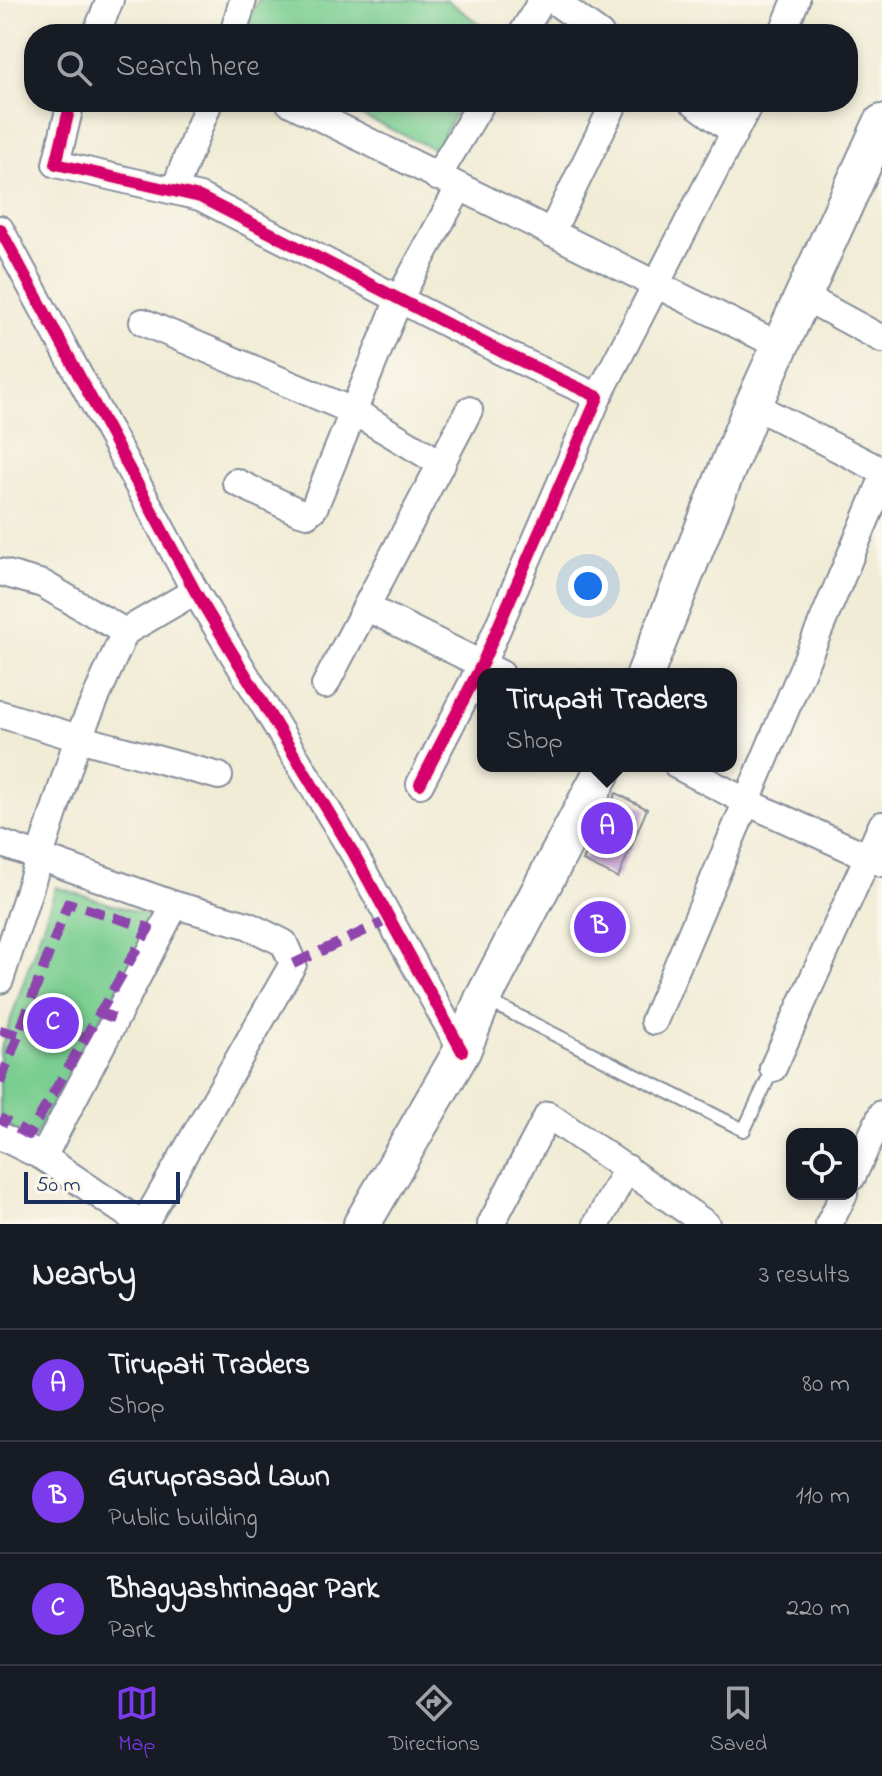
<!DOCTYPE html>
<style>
body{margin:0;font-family:"Indie Flower",sans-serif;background:#20242c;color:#f1f3f6}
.controls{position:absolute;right:24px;bottom:24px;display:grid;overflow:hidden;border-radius:16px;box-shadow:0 4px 12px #0003}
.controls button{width:72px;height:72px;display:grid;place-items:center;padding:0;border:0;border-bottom:2px solid #363941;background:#171b24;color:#f1f3f6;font:40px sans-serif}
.scale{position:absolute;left:24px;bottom:20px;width:156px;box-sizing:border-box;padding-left:8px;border:4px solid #1b2f5e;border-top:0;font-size:22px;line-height:28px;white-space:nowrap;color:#1b2f5e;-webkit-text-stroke:6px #fbf7ec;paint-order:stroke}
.you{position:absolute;left:588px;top:586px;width:28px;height:28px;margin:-20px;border:6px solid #fff;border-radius:50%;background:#1a73e8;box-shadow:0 0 0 12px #1a73e833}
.badge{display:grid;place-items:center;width:52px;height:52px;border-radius:50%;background:#7c3aed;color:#fff;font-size:26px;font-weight:700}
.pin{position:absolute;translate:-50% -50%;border:4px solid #fff;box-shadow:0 2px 8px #0006}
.popup{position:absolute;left:477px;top:668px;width:260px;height:104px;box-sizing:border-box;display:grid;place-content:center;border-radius:16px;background:#171b24;filter:drop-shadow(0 2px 6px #0005);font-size:26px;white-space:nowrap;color:#9ea1a6}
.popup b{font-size:30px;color:#f1f3f6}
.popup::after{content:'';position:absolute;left:50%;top:100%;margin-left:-16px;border:16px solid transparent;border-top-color:#171b24}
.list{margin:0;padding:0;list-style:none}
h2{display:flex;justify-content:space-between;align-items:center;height:104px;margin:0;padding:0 32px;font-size:34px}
h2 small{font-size:26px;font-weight:400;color:#9ea1a6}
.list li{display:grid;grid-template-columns:52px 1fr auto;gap:24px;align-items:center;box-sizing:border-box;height:112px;padding:0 32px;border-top:2px solid #363941}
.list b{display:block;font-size:30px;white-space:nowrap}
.list p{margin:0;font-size:26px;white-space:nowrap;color:#9ea1a6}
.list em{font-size:26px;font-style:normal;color:#9ea1a6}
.icon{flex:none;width:44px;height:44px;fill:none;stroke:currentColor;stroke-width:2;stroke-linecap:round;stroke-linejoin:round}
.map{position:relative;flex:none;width:882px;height:1224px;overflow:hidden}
.search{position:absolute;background:#171b24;box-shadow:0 4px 12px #0003;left:24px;right:24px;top:24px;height:88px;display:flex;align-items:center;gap:20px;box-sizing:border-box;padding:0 28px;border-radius:32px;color:#9ea1a6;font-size:30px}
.sheet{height:440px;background:#171b24}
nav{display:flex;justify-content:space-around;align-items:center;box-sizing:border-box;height:112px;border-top:2px solid #363941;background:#171b24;font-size:22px;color:#9ea1a6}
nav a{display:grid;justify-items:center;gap:4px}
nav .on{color:#7c3aed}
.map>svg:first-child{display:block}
</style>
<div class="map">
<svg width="882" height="1224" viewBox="0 0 882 1224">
<rect width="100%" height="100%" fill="#fbf7ec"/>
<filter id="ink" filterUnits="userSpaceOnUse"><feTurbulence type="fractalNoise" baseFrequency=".0125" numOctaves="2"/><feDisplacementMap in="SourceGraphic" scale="16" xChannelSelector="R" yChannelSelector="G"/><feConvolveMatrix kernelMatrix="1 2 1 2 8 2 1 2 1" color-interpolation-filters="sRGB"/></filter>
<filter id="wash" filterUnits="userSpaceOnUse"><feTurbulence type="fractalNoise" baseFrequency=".006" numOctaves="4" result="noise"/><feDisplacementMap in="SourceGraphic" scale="32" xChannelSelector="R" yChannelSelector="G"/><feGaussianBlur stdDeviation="1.8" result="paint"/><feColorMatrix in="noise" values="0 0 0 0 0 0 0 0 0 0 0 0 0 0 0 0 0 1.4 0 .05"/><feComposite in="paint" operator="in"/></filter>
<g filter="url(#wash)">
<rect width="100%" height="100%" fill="#f1ecd6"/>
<!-- green -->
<g fill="#7ace91" stroke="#4a7e78" stroke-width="2">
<polygon points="258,0 447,0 493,34 253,34 249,18"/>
<polygon points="332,102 461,102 436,150"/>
<polygon points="56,887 162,920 103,1014 30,1145 0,1127 0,1051"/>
</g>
<g id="blocks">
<!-- building -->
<polygon fill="#c49bd5" points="616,793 647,809 618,878 583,861"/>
</g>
</g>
<g filter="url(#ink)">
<use href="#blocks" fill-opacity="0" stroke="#868e9a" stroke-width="2"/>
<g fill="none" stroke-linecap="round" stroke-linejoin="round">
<!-- lane casing -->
<g stroke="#868e9a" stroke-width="16">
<polyline id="lane" points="486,1000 744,1130 773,1068"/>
</g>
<!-- street casing -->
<g stroke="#868e9a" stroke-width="30">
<g id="street">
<polyline points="553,0 600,34"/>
<polyline points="96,34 110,0"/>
<polyline points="233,34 243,0"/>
<polyline points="522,34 542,0"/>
<polyline points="782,34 796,0"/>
<polyline points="71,102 56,164 200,197 502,352 598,397 482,664 420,784"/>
<polyline points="289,102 780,346"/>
<polyline points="693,102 734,132"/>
<polyline points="437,177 482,102"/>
<polyline points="174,191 209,102"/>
<polyline points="0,229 195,591 354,854 462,1051"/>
<polyline points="551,233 615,102"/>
<polyline points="803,296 882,339"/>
<polyline points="143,322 355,412 442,464"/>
<polyline points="598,397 750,102"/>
<polyline points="753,405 882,471"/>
<polyline points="469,410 366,607 501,674"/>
<polyline points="236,482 297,511 307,514 314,508 399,299 459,188"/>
<polyline points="0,572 43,584 125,632"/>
<polyline points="195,591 125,632 78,738 219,776"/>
<polyline points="325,685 366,607"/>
<polyline points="0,714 78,738 0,980"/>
<polyline points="678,766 749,803 882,863"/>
<polyline points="0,843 175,905 247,925 284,943 293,964 144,1224"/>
<polyline points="654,1021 882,481"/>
<polyline points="773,1068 882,825"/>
<polyline points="0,1136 43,1157 142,1224"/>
<polyline points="43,1157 175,905"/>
<polyline points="852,1177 882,1114"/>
<polyline points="491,1224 548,1115 706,1224"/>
<polyline points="597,1224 627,1168"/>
<polyline points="829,1224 844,1194"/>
</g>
</g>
<!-- secondary casing -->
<g stroke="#868e9a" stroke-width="40">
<g id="secondary">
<polyline points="645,674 750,412 882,123"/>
<polyline points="362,1224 462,1051 483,999 605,766"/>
</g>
</g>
<!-- lane -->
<use href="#lane" stroke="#fff" stroke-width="12"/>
<!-- street -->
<use href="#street" stroke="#fff" stroke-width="26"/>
<!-- secondary -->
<use href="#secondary" stroke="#fff" stroke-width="36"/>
<!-- quiet -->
<g stroke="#8e44ad" stroke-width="10" stroke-dasharray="20 10" stroke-linecap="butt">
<polyline points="293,964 388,920"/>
<polyline points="98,1012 114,1018"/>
<polyline points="0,1030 18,1035"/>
<polyline points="0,1083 68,903 149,928 29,1135 0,1118"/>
</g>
<!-- cycleway casing -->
<g stroke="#fbf7ec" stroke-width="17">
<g id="cycleway">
<polyline points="71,102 56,164 200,197 502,352 598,397 482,664 420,784"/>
<polyline points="0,229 195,591 354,854 462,1051"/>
</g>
</g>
<!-- cycleway -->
<use href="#cycleway" stroke="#d6006c" stroke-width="12"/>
</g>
</g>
</svg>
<div class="controls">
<button><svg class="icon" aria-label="locate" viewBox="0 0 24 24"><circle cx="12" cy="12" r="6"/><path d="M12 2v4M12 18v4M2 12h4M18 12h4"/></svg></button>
</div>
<div class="scale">50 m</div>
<div class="you"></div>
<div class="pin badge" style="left:607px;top:828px">A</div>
<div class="popup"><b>Tirupati Traders</b>Shop</div>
<div class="pin badge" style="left:600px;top:927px">B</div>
<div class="pin badge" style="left:53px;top:1023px">C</div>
<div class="search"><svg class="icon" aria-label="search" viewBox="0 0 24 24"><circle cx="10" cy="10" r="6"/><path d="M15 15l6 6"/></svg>Search here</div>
</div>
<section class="sheet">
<h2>Nearby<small>3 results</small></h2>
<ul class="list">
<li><span class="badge">A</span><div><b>Tirupati Traders</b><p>Shop</p></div><em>80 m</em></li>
<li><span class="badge">B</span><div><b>Guruprasad Lawn</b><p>Public building</p></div><em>110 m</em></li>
<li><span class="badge">C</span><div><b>Bhagyashrinagar Park</b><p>Park</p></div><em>220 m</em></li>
</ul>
</section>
<nav>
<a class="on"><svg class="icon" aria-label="map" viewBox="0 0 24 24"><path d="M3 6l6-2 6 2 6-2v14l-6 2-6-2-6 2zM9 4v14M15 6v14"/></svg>Map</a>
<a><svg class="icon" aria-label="directions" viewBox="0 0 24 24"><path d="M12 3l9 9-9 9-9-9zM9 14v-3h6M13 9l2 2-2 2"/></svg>Directions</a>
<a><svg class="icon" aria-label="saved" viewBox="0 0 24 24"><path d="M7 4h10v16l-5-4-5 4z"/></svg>Saved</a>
</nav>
